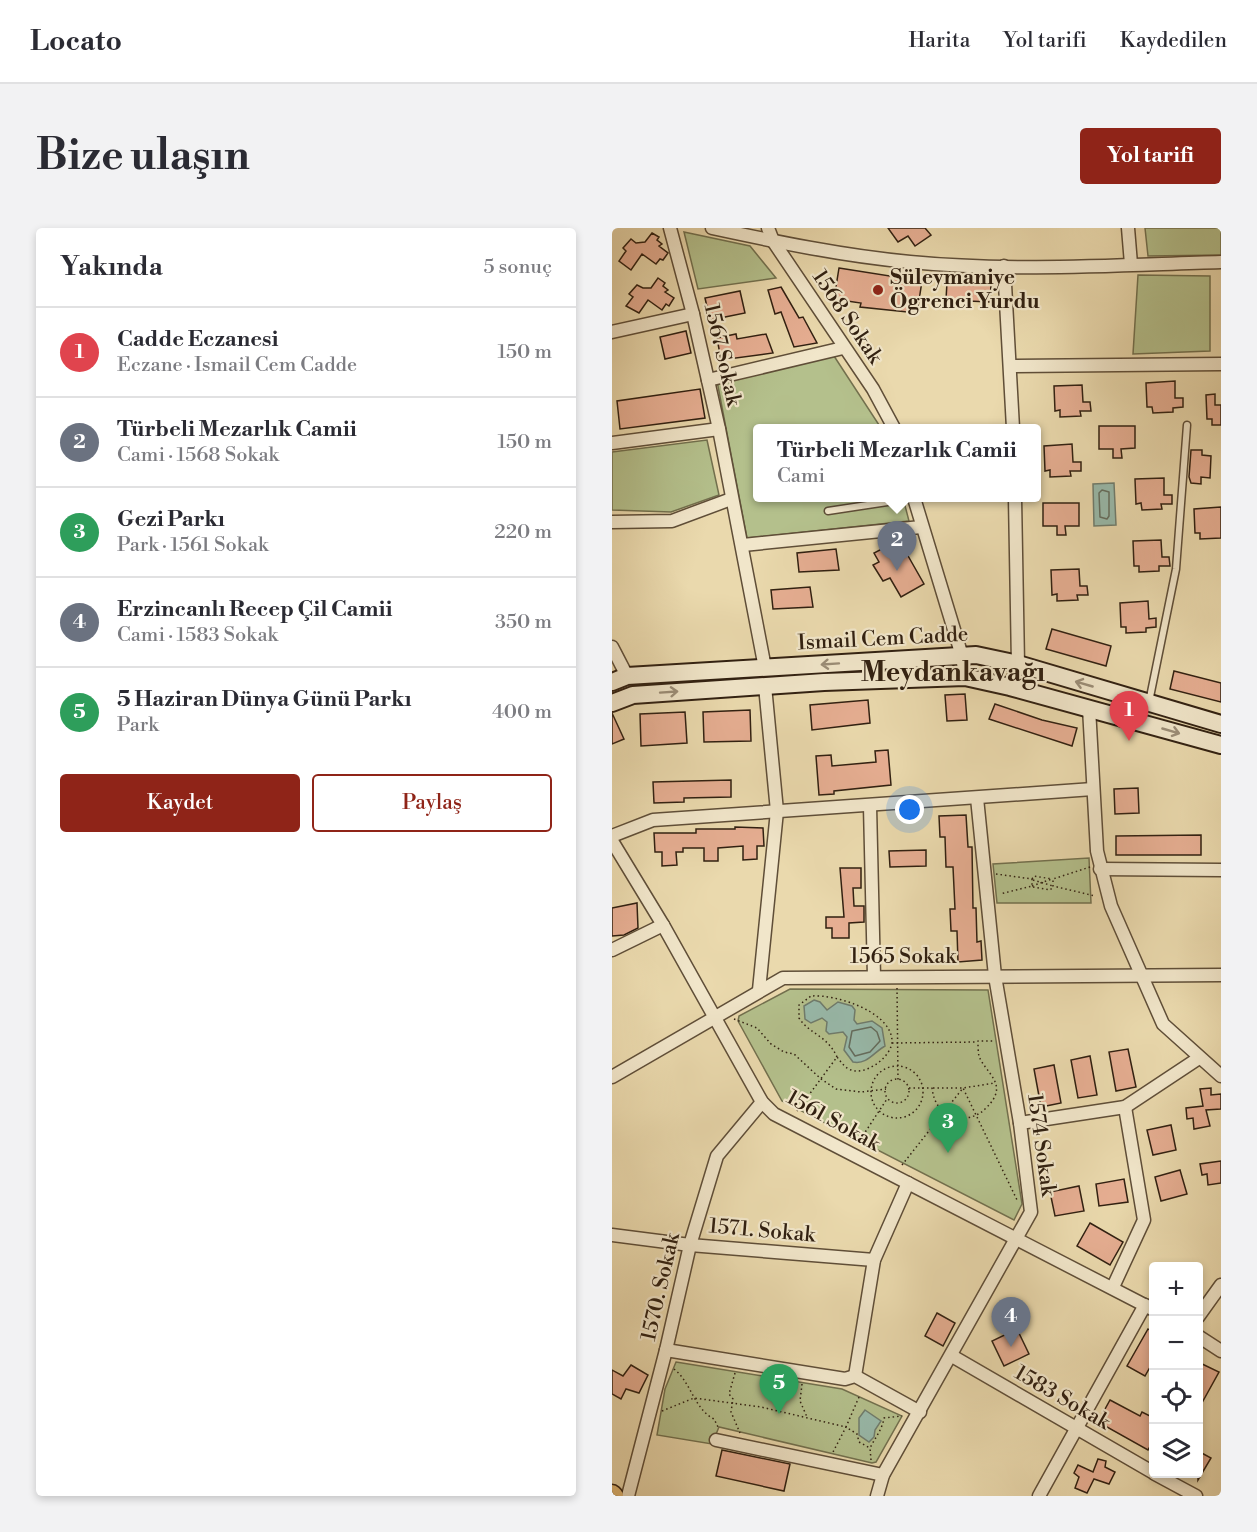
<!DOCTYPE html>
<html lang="tr">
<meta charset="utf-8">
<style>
body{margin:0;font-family:"Libre Bodoni",serif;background:#f2f2f3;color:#2b2b33}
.controls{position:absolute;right:18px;bottom:18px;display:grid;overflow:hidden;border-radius:6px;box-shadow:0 3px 9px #0003}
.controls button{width:54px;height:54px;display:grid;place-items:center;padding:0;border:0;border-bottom:2px solid #e1e1e2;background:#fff;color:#2b2b33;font:30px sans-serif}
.you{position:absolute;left:298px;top:582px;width:21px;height:21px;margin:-15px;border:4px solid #fff;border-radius:50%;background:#1a73e8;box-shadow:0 0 0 9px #1a73e833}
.badge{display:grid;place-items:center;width:39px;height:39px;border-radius:50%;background:#8f2418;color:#fff;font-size:20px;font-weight:700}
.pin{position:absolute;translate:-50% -50px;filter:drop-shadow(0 2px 3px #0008)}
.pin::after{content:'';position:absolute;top:32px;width:21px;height:18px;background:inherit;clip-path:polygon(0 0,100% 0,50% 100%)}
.popup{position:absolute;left:141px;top:196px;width:288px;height:78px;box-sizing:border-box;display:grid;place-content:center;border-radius:6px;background:#fff;filter:drop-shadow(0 2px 4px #0005);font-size:20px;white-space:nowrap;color:#7c7c81}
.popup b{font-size:22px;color:#2b2b33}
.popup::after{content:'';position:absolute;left:50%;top:100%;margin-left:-12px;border:12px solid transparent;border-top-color:#fff}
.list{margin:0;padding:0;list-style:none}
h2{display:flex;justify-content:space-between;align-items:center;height:78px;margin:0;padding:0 24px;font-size:26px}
h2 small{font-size:20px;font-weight:400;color:#7c7c81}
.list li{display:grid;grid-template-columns:39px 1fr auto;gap:18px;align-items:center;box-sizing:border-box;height:90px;padding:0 24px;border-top:2px solid #e1e1e2}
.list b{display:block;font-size:22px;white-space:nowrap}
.list p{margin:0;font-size:20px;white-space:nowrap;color:#7c7c81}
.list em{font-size:20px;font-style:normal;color:#7c7c81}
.actions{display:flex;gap:12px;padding:18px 24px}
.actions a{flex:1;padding:14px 0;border:2px solid #8f2418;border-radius:6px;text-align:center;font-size:21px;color:#8f2418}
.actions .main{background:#8f2418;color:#fff}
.icon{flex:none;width:33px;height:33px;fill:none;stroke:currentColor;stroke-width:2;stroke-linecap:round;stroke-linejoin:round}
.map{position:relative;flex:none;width:609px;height:1268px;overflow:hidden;border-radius:6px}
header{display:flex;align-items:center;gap:36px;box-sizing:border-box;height:84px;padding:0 30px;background:#fff;border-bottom:2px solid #e1e1e2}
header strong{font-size:28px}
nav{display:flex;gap:33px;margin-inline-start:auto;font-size:21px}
.intro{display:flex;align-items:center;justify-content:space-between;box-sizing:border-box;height:144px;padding:0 36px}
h1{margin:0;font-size:42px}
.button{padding:15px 27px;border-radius:6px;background:#8f2418;color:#fff;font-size:21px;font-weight:700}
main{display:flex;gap:36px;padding:0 36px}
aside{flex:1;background:#fff;border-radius:6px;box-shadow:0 3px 9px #0003}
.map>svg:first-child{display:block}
</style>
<header>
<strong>Locato</strong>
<nav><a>Harita</a><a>Yol tarifi</a><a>Kaydedilen</a></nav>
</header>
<div class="intro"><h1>Bize ulaşın</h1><a class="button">Yol tarifi</a></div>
<main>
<aside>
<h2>Yakında<small>5 sonuç</small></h2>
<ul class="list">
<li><span class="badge" style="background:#e0444e">1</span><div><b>Cadde Eczanesi</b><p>Eczane · Ismail Cem Cadde</p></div><em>150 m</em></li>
<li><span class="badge" style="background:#6b7280">2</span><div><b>Türbeli Mezarlık Camii</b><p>Cami · 1568 Sokak</p></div><em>150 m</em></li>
<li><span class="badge" style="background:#2e9e5b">3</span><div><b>Gezi Parkı</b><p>Park · 1561 Sokak</p></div><em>220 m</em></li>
<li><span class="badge" style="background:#6b7280">4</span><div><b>Erzincanlı Recep Çil Camii</b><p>Cami · 1583 Sokak</p></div><em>350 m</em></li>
<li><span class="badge" style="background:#2e9e5b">5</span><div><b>5 Haziran Dünya Günü Parkı</b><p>Park</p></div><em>400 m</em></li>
</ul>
<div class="actions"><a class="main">Kaydet</a><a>Paylaş</a></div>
</aside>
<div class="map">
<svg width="609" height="1268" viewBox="0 0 609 1268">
<rect width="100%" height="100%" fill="#ead9ad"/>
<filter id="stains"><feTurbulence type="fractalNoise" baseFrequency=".00333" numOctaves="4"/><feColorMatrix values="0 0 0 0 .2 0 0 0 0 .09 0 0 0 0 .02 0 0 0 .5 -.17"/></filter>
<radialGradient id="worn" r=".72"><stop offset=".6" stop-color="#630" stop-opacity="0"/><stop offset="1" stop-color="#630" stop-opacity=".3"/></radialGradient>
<!-- green -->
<g fill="#b4c08c" stroke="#72704e" stroke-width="1.5">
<polygon points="533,0 609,0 609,27 536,28"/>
<polygon points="72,4 138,18 164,50 86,61"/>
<polygon points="526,47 598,48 598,123 521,126"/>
<polygon points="222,128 269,200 146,200 146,270 291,270 297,293 135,310 105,153"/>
<polygon points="95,212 107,267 59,284 0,282 0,224"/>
<polygon points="477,630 479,675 385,675 381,636"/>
<polygon points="178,761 376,762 410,976 402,992 170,873 126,793 127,788"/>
<polygon points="64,1134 230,1161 290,1188 264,1234 260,1235 107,1199 100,1216 45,1207 53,1161"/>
</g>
<!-- water -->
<g fill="#98baab" stroke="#6f7c6d" stroke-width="1.5">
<polygon points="502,255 504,297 482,298 481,256"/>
<path d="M202,772L208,774L215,782L226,774L240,778L243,782L242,792L245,796L260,793L270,800L273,818C262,824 255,837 241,834L232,822L235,809L231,804L217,806L214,803L215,794L210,790L199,795L193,791L192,778Z"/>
<polygon points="253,1182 269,1193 263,1202 262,1209 257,1214 247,1207 247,1190"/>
</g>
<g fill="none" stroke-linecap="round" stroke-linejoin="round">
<!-- shore -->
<g stroke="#646d5e" stroke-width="1.5">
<polygon points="490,262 497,264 497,288 495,291 488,289 487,265"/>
<polygon points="259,799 265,804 268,813 258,824 243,828 237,819 240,803"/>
</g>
</g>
<!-- building -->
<g fill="#e6ae92" stroke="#312011" stroke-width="1.5">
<polygon points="276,0 313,0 319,7 303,18 296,8 286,14"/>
<polygon points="40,5 47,9 45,12 50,16 47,18 56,25 51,32 48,31 44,36 30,26 19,42 7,33 14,23 11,20 19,11 24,15 33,14"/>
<polygon points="227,40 310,53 305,85 248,79 249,75 222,71"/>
<polygon points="46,50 53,55 51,58 56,62 53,64 62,70 57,78 54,76 50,82 36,72 27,85 14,78 21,69 17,66 25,57 31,60 39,60"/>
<polygon points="335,54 379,56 378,74 334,72"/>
<polygon points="169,59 187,90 191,89 205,115 182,119 169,84 163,86 156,62"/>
<polygon points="128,63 133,85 98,92 93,70"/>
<polygon points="74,103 79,125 53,131 48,109"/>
<polygon points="124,106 125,111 154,106 161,125 109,132 105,110"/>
<polygon points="563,153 563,170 571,170 571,179 561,180 561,184 541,185 540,179 535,179 534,155"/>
<polygon points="470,157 471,174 478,174 479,183 468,183 469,188 448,189 448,182 443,183 442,158"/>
<polygon points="88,161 93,190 8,201 5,173"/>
<polygon points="603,166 603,177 609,177 609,197 600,197 600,191 595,191 594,167"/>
<polygon points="487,198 523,198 523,220 509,221 510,230 501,230 501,221 487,221"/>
<polygon points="460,216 461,234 469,234 469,243 458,243 459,248 438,249 438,242 433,243 432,218"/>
<polygon points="579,222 590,222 590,227 599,228 598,250 589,249 589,256 579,255 577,249"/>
<polygon points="552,250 552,267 560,267 560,276 549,276 550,281 530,282 529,275 524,276 523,251"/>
<polygon points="431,275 467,275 467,298 453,298 454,307 445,307 445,298 431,298"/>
<polygon points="609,279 609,310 588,311 588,305 583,305 582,281"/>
<polygon points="287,312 312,356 289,369 278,350 271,353 261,337 267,334 262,325"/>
<polygon points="549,312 550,329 557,329 558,338 547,338 547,343 527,344 527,338 522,338 521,313"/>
<polygon points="224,321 227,342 187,344 185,325"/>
<polygon points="467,341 468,358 475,358 476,367 465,367 466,372 445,373 445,366 440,367 439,342"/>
<polygon points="198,359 201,379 161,381 159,362"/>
<polygon points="536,373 537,391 544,390 544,399 534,400 534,404 514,405 514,399 509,399 508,375"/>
<polygon points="440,401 499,418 494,438 434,421"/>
<polygon points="562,443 609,455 609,474 558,461"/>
<polygon points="353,466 355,492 335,493 333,467"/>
<polygon points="256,472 258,495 200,502 198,477"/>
<polygon points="383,476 430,492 465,500 460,518 377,491"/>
<polygon points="138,482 139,513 92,514 91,484"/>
<polygon points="73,484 75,515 29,518 28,486"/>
<polygon points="0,485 12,511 0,516"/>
<polygon points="276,522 279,557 222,563 222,566 207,567 204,528 219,527 220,538 264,534 263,523"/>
<polygon points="119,552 119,569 72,570 72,574 42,575 41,554"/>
<polygon points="526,560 527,585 503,586 502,561"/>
<polygon points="354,587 356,619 360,619 361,680 364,680 365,714 369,713 370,732 346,734 345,703 339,703 338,681 343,681 341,639 334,639 333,609 328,609 327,588"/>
<polygon points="123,599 151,600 152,618 145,618 145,631 131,632 131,618 106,620 106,633 92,633 92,620 71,620 71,624 64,624 65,637 50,638 50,624 43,624 42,605 84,605 84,601 123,601"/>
<polygon points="589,607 589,627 504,627 504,608"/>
<polygon points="314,622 314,638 278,639 277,623"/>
<polygon points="228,640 249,640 249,660 241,660 242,678 252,678 252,694 237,695 237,710 220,710 220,700 214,700 214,689 232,689"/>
<polygon points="25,675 26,700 12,707 0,708 0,680"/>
<polygon points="516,821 524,859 504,863 497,824"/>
<polygon points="478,828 485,867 466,870 459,832"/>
<polygon points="442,837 449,875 429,879 422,841"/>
<polygon points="599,860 599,867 609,866 609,881 594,882 598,898 582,901 581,890 575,891 574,880 591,878 588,861"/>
<polygon points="559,897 564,922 541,927 535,902"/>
<polygon points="609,933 609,955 596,957 595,946 590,947 588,936"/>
<polygon points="568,942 575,966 549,973 543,949"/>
<polygon points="512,951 516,974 487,978 484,956"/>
<polygon points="467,958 472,983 443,988 438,964"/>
<polygon points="478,995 511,1014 498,1037 465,1018"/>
<polygon points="325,1085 343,1095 331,1118 313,1108"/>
<polygon points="405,1101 417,1126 392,1138 380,1113"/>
<polygon points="536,1101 542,1105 542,1132 533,1148 515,1138"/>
<polygon points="586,1134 607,1144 586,1182"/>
<polygon points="19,1137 36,1147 27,1165 14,1161 9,1171 0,1166 0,1142 11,1148"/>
<polygon points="498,1172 528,1188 530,1184 542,1190 542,1212 536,1222 486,1194"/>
<polygon points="110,1222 178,1236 172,1263 104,1248"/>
<polygon points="586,1223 599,1230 586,1252"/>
<polygon points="486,1231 494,1233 493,1239 503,1244 497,1256 482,1251 475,1265 463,1260 467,1249 462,1245 466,1237 481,1244"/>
</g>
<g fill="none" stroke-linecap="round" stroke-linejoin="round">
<!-- service casing -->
<g stroke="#5f4e38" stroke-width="9">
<g id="service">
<polyline points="216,283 302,270"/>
<polyline points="537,474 564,341 575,197"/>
</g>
</g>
<!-- minor casing -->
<g stroke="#5f4e38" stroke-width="15">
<g id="minor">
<polyline points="58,0 81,86 107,201 153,440"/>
<path d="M100,0C165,14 232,28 298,34C401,44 506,37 609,34"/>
<polyline points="156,0 161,13 261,161 282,200"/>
<polyline points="516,0 519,36"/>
<polyline points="392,38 401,200"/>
<polyline points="0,104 81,86"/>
<polyline points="399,138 609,136"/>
<polyline points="96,152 231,120"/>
<polyline points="0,215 107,201"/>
<polyline points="302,270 350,428 353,449"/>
<polyline points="0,294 60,293 119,271"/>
<polyline points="131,317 309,299"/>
<polyline points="0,419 15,448"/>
<polyline points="398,459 406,436 403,270"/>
<polyline points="477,480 485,623 499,678 551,796 609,848"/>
<polyline points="258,578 262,749"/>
<polyline points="0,608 41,592 481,561"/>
<polyline points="0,613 51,697 150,874 162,886 542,1082"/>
<polyline points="488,641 609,642"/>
<polyline points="0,722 51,697"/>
<polyline points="147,762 165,583 153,458"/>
<polyline points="0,849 171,750 609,747"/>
<polyline points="408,895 513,879 587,830"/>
<polyline points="0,1007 78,1017 262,1032"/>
<polyline points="501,1059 532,992 513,879"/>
<polyline points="586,1089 609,1057"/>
<polyline points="586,1108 609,1123"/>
<polyline points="54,1122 233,1151 243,1148 308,1184"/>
<polyline points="340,1128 542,1245"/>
<polyline points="243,1148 262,1032 296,955"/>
<polyline points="104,1212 271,1247"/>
<polyline points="543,1246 584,1268"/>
<polyline points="16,1268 54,1122 78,1017 105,928 150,874"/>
<polyline points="265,1268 271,1247 419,984 408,895 383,748 365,570"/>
<polyline points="427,1268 533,1077"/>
</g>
</g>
<!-- secondary casing -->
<g stroke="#312011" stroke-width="20">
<g id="secondary">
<polyline points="0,454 15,448 364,427 406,436 609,496"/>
<polyline points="0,475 21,467 212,454 353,449 398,459 609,517"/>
</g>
</g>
<!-- primary casing -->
<g stroke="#312011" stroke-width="21">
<polyline id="primary" points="0,1266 2,1268"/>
</g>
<!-- path -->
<g stroke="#312011" stroke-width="1.5" stroke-dasharray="1.5 3" stroke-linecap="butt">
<polyline points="478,639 441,651 441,658 483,668"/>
<polyline points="384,646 420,651 420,658 388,666"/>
<polyline points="420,651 422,648 440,651"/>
<polyline points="421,652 441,658"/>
<polyline points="420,658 440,651"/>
<polyline points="421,659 438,662 441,659"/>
<polyline points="285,760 286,852"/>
<polyline points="122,791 145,800 159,816 172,824 182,826 209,851 224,861 249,864 274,861"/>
<polyline points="280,815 365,814"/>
<circle cx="285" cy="864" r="26"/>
<circle cx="285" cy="863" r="12"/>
<path d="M297,860H320C322,876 329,885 344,890C357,891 367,888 375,879C398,856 373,845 367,828C366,824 366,818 366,813H382"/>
<polyline points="321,860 351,860 383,855"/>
<path d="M185,883L225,829C229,834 233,840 239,842C254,848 281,828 280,812C278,783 223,766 199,768L187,777V790C197,806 215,807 225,829"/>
<polyline points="246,915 275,871"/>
<polyline points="290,937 351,860 406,974"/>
<path d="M62,1141C79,1154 82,1181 102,1191L106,1199"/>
<polyline points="123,1145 117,1166 121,1171 119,1184 128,1205"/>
<polyline points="190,1156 188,1173 195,1189"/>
<polyline points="247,1169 234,1199 245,1206 247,1214 258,1220"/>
<polyline points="50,1183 82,1170 149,1179 234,1199 221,1224"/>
<path d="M259,1232L258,1220C263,1210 270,1202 272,1190L290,1188"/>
</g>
<!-- service -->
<use href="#service" stroke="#f1e6ca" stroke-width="6"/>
<!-- minor -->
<use href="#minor" stroke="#f1e6ca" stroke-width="12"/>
<!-- secondary -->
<use href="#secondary" stroke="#f1e6ca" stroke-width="16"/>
<!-- primary -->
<use href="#primary" stroke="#e5bc76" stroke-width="18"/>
</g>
<!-- one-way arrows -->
<defs><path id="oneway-shaft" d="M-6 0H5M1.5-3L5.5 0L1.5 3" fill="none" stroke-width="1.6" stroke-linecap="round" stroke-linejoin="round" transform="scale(1.5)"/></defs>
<g stroke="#9b8d77">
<use href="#oneway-shaft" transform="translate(218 436) rotate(176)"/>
<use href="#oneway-shaft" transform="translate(472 456) rotate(-164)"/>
<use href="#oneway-shaft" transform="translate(57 464) rotate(-4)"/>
<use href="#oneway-shaft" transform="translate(559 503) rotate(16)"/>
</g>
<!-- markers -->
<circle fill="#8f2418" stroke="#f1e6ca" stroke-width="2" cx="266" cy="62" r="6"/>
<g text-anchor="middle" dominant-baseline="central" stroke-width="4.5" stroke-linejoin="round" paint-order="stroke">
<!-- poi labels -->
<g font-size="21" font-weight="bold" fill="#312011" stroke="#f1e6ca" text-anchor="start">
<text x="278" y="50">Süleymaniye<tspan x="278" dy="24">Ögrenci Yurdu</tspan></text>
</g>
<!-- street labels -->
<g font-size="21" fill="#312011" stroke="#f1e6ca">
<text transform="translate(235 89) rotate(56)">1568 Sokak</text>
<text transform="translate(110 127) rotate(77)">1567 Sokak</text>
<text transform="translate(271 411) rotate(-3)">Ismail Cem Cadde</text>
<text x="291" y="729">1565 Sokak</text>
<text transform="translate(221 893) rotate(29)">1561 Sokak</text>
<text transform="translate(429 917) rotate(82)">1574 Sokak</text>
<text transform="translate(150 1003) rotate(5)">1571. Sokak</text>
<text transform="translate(49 1059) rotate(-77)">1570. Sokak</text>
<text transform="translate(450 1170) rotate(30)">1583 Sokak</text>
</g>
<!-- district labels -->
<g font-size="27" font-weight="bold" fill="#312011" stroke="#f1e6ca">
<text x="341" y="445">Meydankavağı</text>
</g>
</g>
<rect width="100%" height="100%" filter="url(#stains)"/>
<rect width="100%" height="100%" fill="url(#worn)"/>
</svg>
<div class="controls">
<button>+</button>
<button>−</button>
<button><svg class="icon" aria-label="locate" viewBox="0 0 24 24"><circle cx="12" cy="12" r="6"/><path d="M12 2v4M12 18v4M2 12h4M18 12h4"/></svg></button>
<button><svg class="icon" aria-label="layers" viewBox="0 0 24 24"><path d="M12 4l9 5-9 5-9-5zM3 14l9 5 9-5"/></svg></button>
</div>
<div class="you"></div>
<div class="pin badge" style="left:517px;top:513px;background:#e0444e">1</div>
<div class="pin badge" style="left:285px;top:343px;background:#6b7280">2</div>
<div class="popup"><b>Türbeli Mezarlık Camii</b>Cami</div>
<div class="pin badge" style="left:336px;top:925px;background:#2e9e5b">3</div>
<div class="pin badge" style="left:399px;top:1119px;background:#6b7280">4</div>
<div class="pin badge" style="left:167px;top:1186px;background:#2e9e5b">5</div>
</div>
</main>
